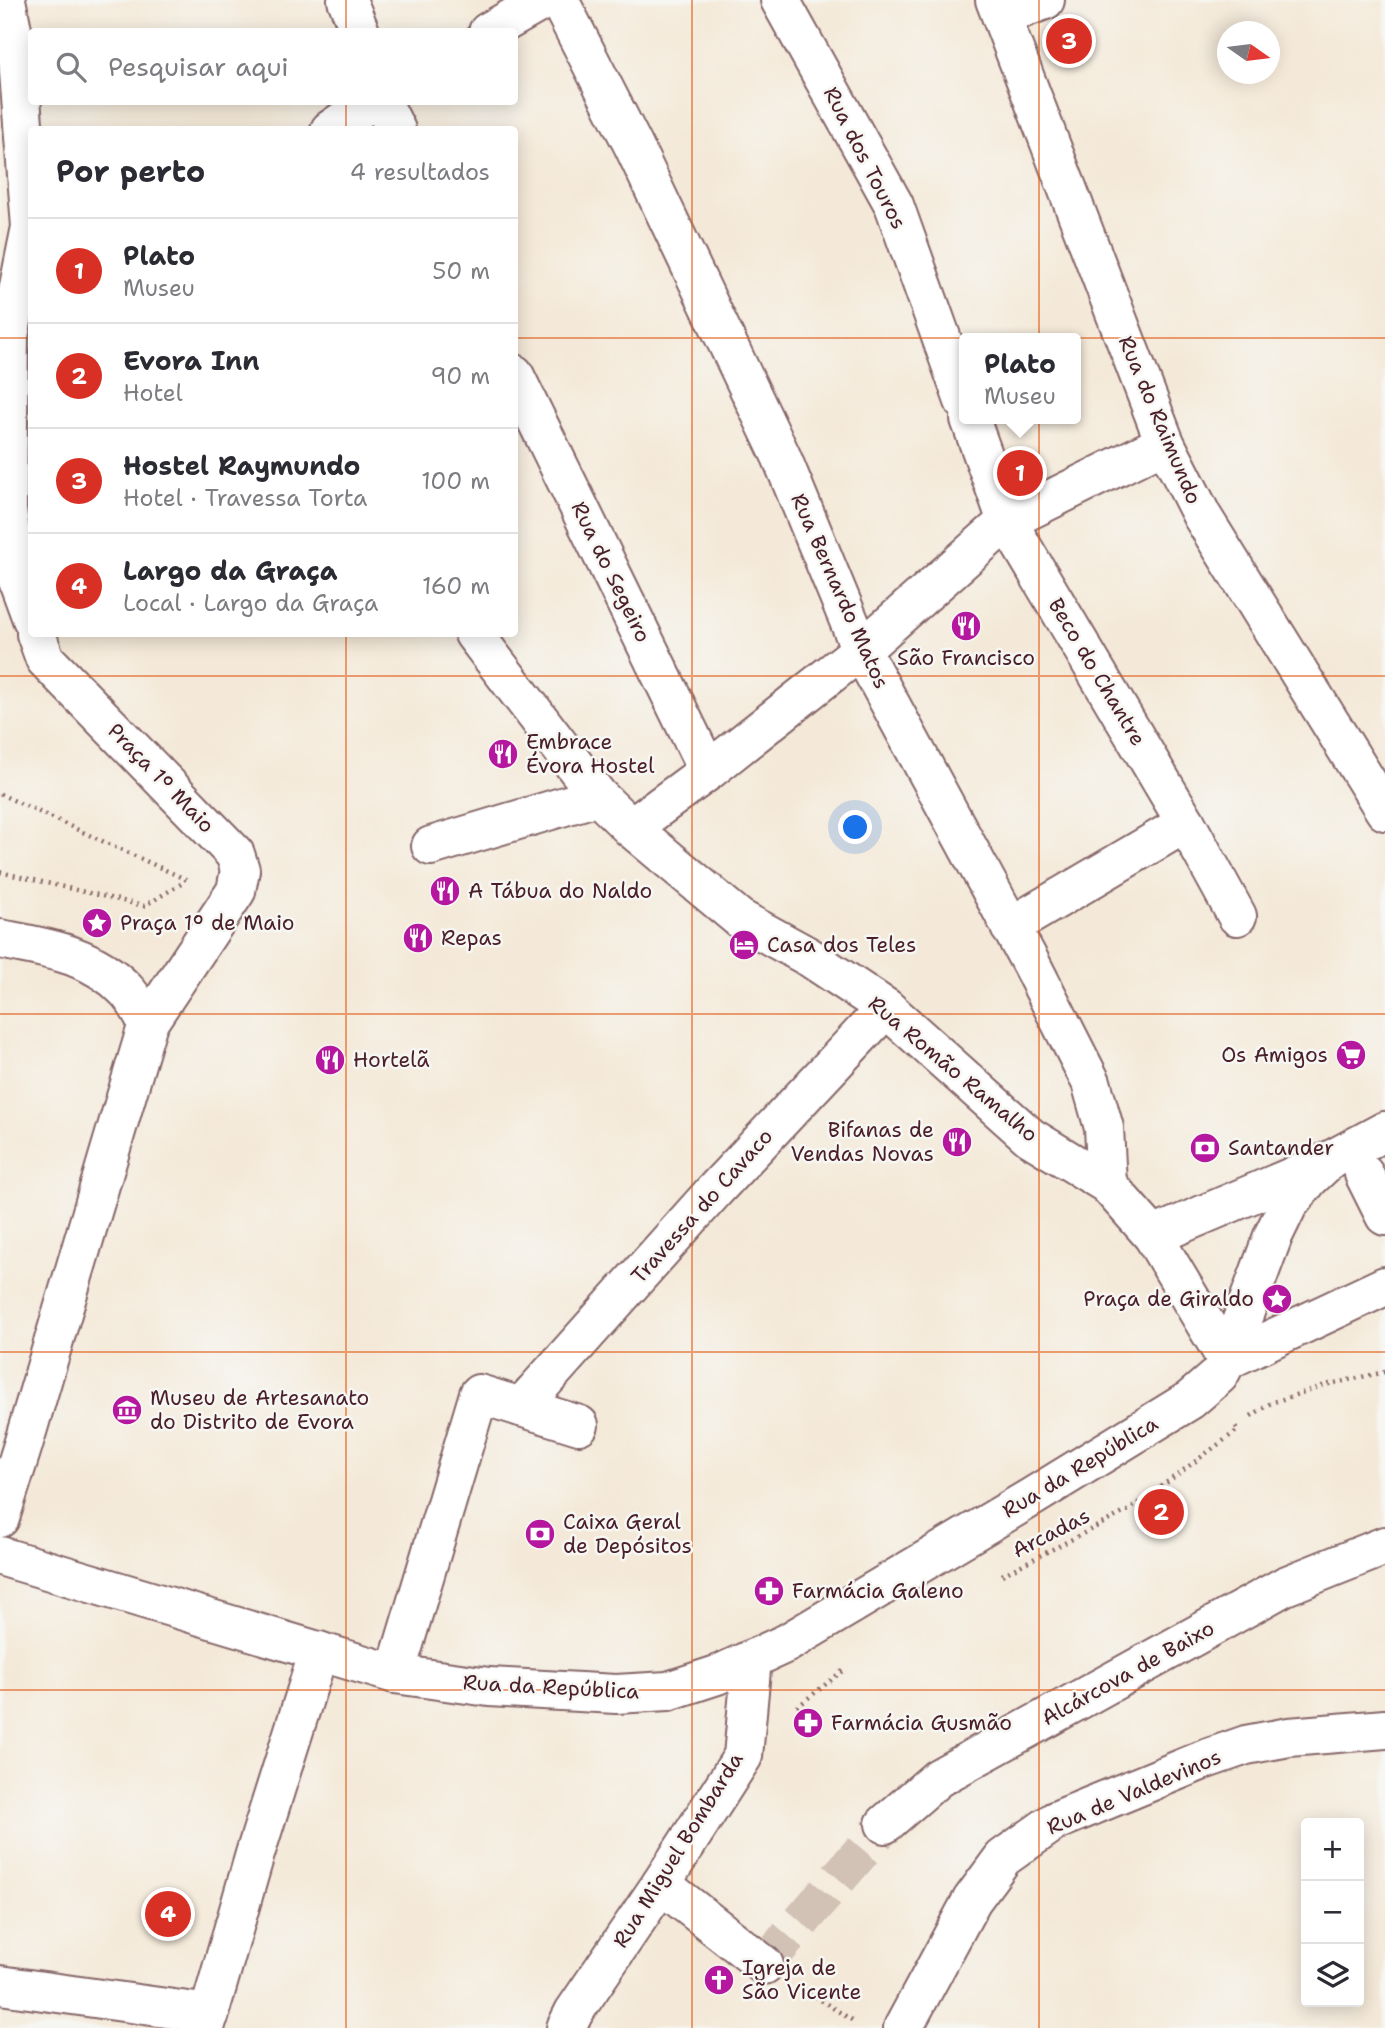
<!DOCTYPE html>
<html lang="pt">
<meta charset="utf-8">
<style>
body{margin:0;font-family:"Shantell Sans",sans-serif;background:#f7f7f7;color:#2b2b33}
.controls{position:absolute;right:21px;bottom:21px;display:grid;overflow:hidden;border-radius:7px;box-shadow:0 4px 18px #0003}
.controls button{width:63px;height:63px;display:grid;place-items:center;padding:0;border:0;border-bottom:2px solid #e1e1e2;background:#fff;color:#2b2b33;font:35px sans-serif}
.compass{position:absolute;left:1217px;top:21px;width:63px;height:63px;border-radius:50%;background:#fff;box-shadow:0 4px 18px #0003;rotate:104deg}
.you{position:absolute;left:856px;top:828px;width:24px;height:24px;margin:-18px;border:5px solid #fff;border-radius:50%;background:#1a73e8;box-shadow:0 0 0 10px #1a73e833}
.badge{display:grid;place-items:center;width:46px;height:46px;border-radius:50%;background:#d93025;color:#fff;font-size:23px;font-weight:700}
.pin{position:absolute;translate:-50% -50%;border:4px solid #fff;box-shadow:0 2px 7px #0006}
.popup{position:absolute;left:959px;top:333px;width:122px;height:91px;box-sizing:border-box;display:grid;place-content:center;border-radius:7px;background:#fff;filter:drop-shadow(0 2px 5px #0005);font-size:23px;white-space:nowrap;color:#7c7c81}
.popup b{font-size:26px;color:#2b2b33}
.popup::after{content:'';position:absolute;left:50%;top:100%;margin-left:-14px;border:14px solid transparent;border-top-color:#fff}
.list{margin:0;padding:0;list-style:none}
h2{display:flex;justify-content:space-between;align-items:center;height:91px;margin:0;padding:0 28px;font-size:30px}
h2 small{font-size:23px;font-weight:400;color:#7c7c81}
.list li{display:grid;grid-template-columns:46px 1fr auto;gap:21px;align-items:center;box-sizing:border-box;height:105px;padding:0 28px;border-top:2px solid #e1e1e2}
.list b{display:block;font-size:26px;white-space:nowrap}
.list p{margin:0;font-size:23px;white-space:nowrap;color:#7c7c81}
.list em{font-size:23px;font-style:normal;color:#7c7c81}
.icon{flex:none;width:38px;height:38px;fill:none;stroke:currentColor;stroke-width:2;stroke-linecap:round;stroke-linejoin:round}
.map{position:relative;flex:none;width:1385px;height:2028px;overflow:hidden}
.search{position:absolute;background:#fff;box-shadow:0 4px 18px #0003;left:28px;top:28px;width:490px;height:77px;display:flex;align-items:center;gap:18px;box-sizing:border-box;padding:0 24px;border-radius:7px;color:#7c7c81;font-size:26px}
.panel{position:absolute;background:#fff;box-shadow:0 4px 18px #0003;left:28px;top:126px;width:490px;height:511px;border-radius:7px}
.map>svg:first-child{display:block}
</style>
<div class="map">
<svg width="1385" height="2028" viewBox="0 0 1385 2028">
<rect width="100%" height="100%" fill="#f6f6f2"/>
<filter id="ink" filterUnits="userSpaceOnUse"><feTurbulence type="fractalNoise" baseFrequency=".0143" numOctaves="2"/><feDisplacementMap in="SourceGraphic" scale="14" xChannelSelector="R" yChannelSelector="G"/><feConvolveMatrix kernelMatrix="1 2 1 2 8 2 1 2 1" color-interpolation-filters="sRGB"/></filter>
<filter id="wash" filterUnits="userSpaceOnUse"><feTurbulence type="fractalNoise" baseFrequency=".00686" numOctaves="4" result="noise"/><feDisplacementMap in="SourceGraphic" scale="28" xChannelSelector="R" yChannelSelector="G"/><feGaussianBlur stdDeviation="1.57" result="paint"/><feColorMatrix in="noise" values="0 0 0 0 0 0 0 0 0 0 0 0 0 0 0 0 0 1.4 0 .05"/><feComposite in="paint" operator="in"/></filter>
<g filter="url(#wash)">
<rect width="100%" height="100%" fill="#f4e9d8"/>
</g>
<g filter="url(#ink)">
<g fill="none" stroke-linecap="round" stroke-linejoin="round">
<!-- pedestrian-tunnel -->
<polyline stroke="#d2c1b5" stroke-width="38" stroke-dasharray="38 19" stroke-linecap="butt" points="764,1965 885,1824"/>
<!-- pedestrian casing -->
<g stroke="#866668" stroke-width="42">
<g id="pedestrian">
<polyline points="1364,1174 1385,1216"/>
<polyline points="1227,1360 1385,1286"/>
<polyline points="885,1824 938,1778 1285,1586 1385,1546"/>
<polyline points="661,1884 764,1965"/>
<polyline points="566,2028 574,2012 661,1884 743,1756 752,1659"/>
</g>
</g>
<!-- minor casing -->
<g stroke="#866668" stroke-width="42">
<g id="minor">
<polyline points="6,0 18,59 31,227 9,336 7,510 17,578 32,619"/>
<polyline points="347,0 360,32"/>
<polyline points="559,0 633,145 781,456 861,650 1031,964 1091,1082 1104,1128 1107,1184"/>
<polyline points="780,0 894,205 964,401"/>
<polyline points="995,0 1165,443 1202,516 1385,811"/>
<polyline points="1002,16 1045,0"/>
<polyline points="488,32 544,0"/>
<polyline points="382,102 396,130"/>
<polyline points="330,130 370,102"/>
<polyline points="514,374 708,771"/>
<polyline points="970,419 1007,521 1186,823 1237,916"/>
<polyline points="474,634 598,796 631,828 740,919 809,957 886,1008 1030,1137 1107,1184 1153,1236 1227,1360"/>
<polyline points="631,828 708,771 861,650 1007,521 1165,443"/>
<polyline points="431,846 598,796"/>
<polyline points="1010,927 1186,823"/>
<path d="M0,939C46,948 92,954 126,990C135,999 141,1012 148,1023"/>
<polyline points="1153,1236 1327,1162 1385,1131"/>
<polyline points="521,1407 579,1425"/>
<polyline points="0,1518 23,1445 148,1023 236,891 240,870 235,854 45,659 36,634"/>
<polyline points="0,1556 395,1674 489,1687 616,1694 668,1691 717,1675 787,1643 1032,1497 1190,1400 1219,1375 1227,1360 1273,1236 1288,1205 1309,1179 1327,1162"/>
<polyline points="395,1674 479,1394 521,1407 715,1190 886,1008"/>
<polyline points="0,1985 210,2014"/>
<polyline points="205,2028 255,1854 319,1651"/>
<polyline points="903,2028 972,1900 1003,1858 1055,1821 1203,1760 1246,1745 1289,1737 1385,1729"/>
</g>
</g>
<!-- path -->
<g stroke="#866668" stroke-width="4.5" stroke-dasharray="2 5" stroke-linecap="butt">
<polyline points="0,794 187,880"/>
<polyline points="0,872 144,906 181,884"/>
<polyline points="1251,1416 1271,1403 1325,1385 1385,1372"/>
<polyline points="1002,1575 1129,1510 1238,1430 1235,1425 1237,1424"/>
<polyline points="797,1707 845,1669"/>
<polyline points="803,1989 855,2022"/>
</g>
<!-- pedestrian -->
<use href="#pedestrian" stroke="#fff" stroke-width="38"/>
<!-- minor -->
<use href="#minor" stroke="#fff" stroke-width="38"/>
</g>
</g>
<!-- grid -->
<path fill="none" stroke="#e0560e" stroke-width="2" stroke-opacity="0.55" d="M346,0V32M692,0V2028M1039,0V2028M346,102V130M0,338H32M514,338H1385M346,634V2028M0,676H1385M0,1014H1385M0,1352H1385M0,1690H1385"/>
<!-- icons -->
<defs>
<g id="restaurant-disc" transform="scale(1.575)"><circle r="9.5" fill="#b5179e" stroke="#f6f6f2"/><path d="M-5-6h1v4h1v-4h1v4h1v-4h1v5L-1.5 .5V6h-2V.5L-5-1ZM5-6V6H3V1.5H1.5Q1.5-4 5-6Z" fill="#fff"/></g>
<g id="sight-disc" transform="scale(1.575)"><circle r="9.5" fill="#b5179e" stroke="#f6f6f2"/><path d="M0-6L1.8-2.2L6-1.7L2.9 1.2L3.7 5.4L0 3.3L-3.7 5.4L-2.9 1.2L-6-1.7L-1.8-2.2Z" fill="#fff"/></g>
<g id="hotel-disc" transform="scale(1.575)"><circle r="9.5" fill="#b5179e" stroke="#f6f6f2"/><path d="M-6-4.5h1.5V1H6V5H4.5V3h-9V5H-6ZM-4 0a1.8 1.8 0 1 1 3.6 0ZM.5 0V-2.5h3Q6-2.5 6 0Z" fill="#fff"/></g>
<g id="supermarket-disc" transform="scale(1.575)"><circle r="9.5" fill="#b5179e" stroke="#f6f6f2"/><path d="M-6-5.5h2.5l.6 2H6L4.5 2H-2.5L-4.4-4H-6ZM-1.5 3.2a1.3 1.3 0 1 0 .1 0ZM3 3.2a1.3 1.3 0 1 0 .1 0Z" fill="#fff"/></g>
<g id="bank-disc" transform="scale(1.575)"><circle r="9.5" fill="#b5179e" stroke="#f6f6f2"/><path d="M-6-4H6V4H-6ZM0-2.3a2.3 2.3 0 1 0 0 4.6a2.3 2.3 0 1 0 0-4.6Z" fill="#fff"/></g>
<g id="museum-disc" transform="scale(1.575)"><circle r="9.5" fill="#b5179e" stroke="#f6f6f2"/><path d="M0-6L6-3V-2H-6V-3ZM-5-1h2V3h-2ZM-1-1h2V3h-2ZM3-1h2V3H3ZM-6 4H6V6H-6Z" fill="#fff"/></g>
<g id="pharmacy-disc" transform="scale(1.575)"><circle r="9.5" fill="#b5179e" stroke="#f6f6f2"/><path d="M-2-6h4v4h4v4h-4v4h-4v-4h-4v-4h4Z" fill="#fff"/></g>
<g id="church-disc" transform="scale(1.575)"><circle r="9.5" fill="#b5179e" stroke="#f6f6f2"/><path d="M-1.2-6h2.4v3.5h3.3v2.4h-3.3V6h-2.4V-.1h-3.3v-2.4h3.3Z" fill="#fff"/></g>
</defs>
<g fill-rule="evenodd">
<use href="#restaurant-disc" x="966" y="626"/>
<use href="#restaurant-disc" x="503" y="754"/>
<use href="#restaurant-disc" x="445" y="891"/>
<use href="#sight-disc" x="97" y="923"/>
<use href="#restaurant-disc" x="418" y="938"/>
<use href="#hotel-disc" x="744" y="945"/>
<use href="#supermarket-disc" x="1351" y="1055"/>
<use href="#restaurant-disc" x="330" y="1060"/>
<use href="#restaurant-disc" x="957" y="1142"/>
<use href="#bank-disc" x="1205" y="1148"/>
<use href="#sight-disc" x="1277" y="1299"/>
<use href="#museum-disc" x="127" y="1410"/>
<use href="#bank-disc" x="540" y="1534"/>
<use href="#pharmacy-disc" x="769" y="1591"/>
<use href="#pharmacy-disc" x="808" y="1723"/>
<use href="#church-disc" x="719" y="1980"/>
</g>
<g text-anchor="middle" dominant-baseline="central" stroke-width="5" stroke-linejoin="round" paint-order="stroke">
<!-- street labels -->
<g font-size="21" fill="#4a1f2b" stroke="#f6f6f2">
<text transform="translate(865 158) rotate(63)">Rua dos Touros</text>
<text transform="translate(1160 420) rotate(67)">Rua do Raimundo</text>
<text transform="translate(611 572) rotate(64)">Rua do Segeiro</text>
<text transform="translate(840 591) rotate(66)">Rua Bernardo Matos</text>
<text transform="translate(1097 672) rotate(59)">Beco do Chantre</text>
<text transform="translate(161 778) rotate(46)">Praça 1º Maio</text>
<text transform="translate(953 1069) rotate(40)">Rua Romão Ramalho</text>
<text transform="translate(702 1206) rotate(-48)">Travessa do Cavaco</text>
<text transform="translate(1080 1467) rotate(-31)">Rua da República</text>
<text transform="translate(1051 1533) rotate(-27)">Arcadas</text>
<text transform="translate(1128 1673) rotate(-29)">Alcárcova de Baixo</text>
<text transform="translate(551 1687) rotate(3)">Rua da República</text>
<text transform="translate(1134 1792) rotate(-23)">Rua de Valdevinos</text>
<text transform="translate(678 1850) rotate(-58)">Rua Miguel Bombarda</text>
</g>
<!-- poi labels -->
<g font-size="21" fill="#4a1f2b" stroke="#f6f6f2" text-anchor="start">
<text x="966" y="658" text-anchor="middle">São Francisco</text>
<text x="526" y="742">Embrace<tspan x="526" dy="24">Évora Hostel</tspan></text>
<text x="468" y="891">A Tábua do Naldo</text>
<text x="120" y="923">Praça 1º de Maio</text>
<text x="441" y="938">Repas</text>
<text x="767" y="945">Casa dos Teles</text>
<text x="1328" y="1055" text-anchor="end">Os Amigos</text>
<text x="353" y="1060">Hortelã</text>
<text x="934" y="1130" text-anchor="end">Bifanas de<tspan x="934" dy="24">Vendas Novas</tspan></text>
<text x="1228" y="1148">Santander</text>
<text x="1254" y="1299" text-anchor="end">Praça de Giraldo</text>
<text x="150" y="1398">Museu de Artesanato<tspan x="150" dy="24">do Distrito de Evora</tspan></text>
<text x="563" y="1522">Caixa Geral<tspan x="563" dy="24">de Depósitos</tspan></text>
<text x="792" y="1591">Farmácia Galeno</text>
<text x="831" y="1723">Farmácia Gusmão</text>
<text x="742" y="1968">Igreja de<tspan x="742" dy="24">São Vicente</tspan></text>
</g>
</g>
</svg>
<div class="controls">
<button>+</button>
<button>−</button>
<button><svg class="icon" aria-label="layers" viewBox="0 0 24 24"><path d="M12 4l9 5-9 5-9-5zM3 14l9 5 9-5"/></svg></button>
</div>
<svg class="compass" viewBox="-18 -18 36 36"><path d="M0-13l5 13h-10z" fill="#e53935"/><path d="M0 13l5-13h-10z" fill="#7c7c81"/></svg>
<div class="you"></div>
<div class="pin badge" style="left:1020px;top:473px">1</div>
<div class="popup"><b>Plato</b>Museu</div>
<div class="pin badge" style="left:1161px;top:1512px">2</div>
<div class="pin badge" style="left:1069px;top:41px">3</div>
<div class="pin badge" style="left:168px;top:1914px">4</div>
<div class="search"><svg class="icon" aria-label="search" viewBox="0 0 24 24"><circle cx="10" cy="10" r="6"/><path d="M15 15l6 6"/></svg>Pesquisar aqui</div>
<section class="panel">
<h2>Por perto<small>4 resultados</small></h2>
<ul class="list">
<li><span class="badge">1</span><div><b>Plato</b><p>Museu</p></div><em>50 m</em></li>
<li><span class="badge">2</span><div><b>Evora Inn</b><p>Hotel</p></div><em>90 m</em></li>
<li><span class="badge">3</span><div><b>Hostel Raymundo</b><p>Hotel · Travessa Torta</p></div><em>100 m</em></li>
<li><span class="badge">4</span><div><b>Largo da Graça</b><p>Local · Largo da Graça</p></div><em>160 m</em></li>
</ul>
</section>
</div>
